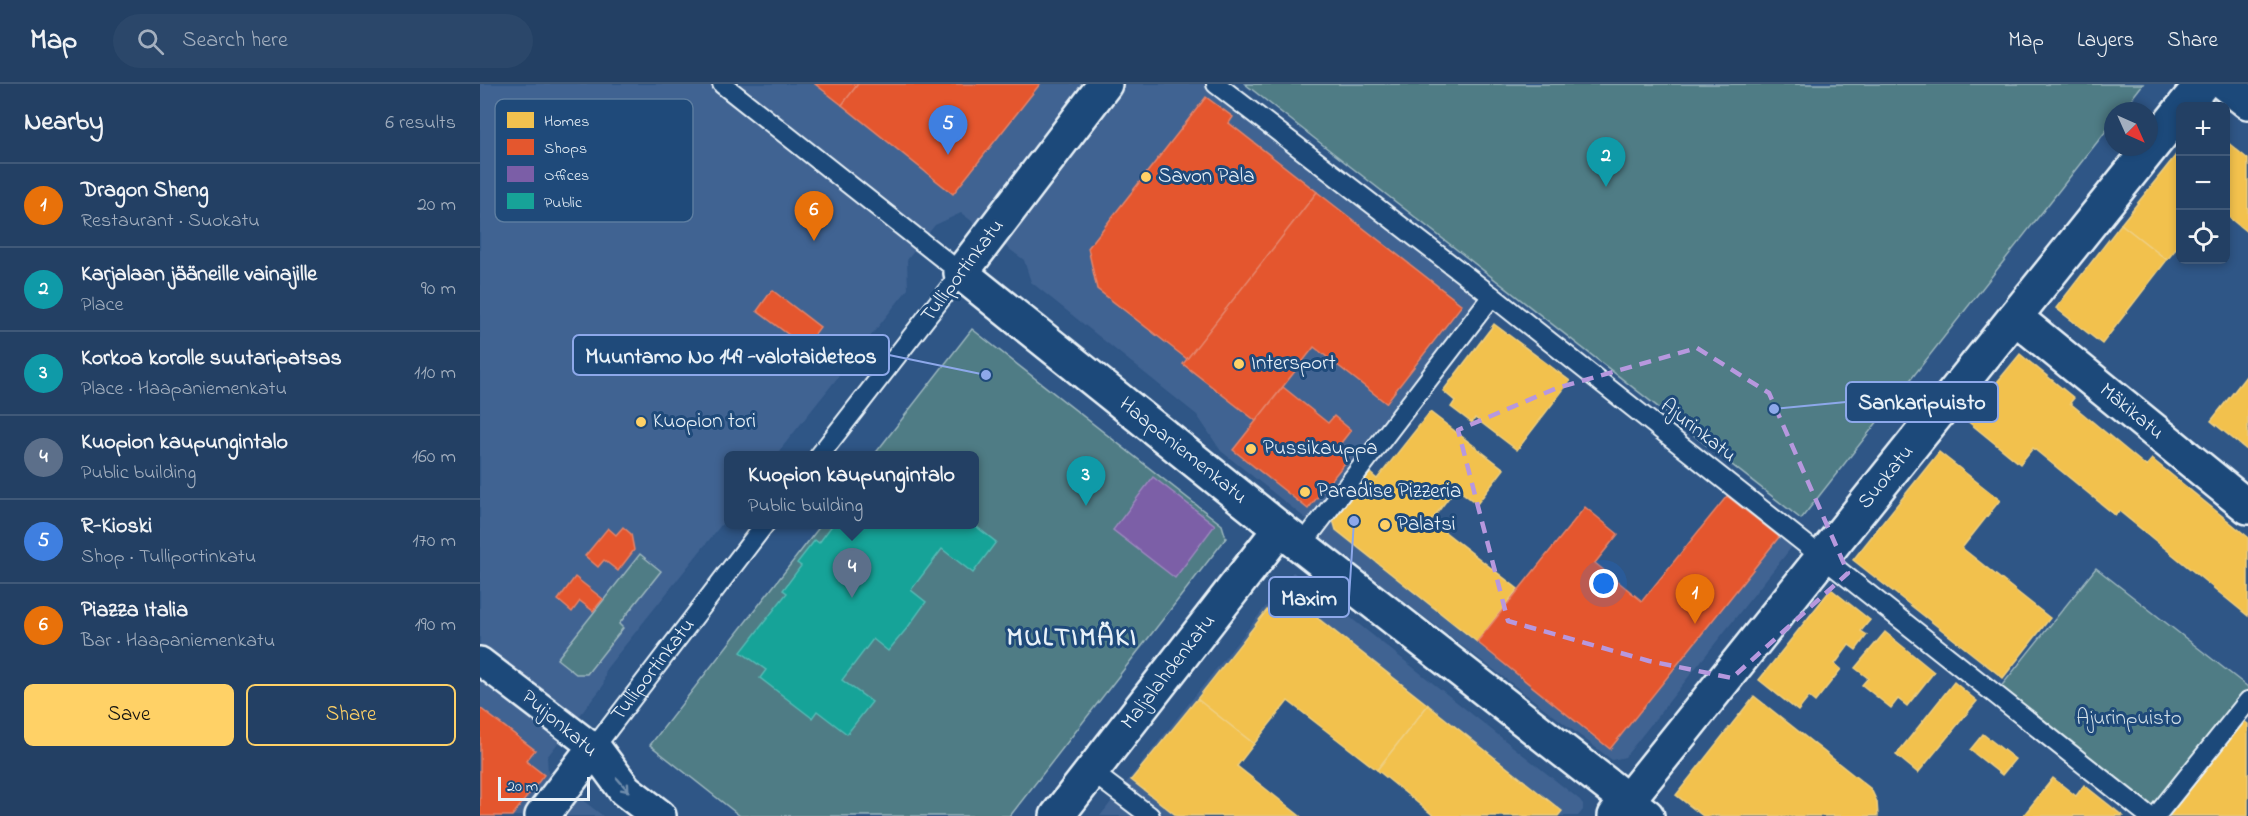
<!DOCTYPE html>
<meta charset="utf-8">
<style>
body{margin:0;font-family:"Indie Flower",sans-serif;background:#2b476a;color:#f1f3f6}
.controls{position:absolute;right:18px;top:18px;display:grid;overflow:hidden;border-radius:9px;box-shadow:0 3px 9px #0003}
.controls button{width:54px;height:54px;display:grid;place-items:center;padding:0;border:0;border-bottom:2px solid #405978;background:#234064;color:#f1f3f6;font:30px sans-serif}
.compass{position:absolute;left:1624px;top:18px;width:54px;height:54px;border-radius:50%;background:#234064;box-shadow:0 3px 9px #0003;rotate:135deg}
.scale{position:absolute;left:18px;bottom:15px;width:92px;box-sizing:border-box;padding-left:6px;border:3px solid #e8f1f8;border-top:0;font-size:16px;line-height:21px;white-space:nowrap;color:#e8f1f8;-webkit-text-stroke:4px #1f4a7a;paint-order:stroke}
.you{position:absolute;left:1124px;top:500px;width:21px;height:21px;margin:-15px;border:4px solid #fff;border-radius:50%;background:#1a73e8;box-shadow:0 0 0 9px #1a73e833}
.badge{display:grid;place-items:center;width:39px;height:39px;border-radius:50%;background:#ffd166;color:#fff;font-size:20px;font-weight:700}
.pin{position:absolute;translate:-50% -50px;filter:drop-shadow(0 2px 3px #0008)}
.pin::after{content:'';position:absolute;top:32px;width:21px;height:18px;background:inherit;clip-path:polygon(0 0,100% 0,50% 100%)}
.popup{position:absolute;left:244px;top:367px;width:255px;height:78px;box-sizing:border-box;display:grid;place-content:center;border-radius:9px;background:#234064;filter:drop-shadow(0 2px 4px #0005);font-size:20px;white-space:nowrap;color:#a3afbf}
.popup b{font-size:22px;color:#f1f3f6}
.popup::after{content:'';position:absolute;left:50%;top:100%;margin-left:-12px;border:12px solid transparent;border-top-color:#234064}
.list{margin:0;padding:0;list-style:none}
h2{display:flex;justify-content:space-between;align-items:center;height:78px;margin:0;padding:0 24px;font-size:26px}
h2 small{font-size:20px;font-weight:400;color:#a3afbf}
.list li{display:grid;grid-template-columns:39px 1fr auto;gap:18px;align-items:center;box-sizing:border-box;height:84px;padding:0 24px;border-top:2px solid #405978}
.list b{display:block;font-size:22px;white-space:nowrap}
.list p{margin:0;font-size:20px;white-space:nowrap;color:#a3afbf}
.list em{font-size:20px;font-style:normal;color:#a3afbf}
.actions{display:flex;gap:12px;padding:18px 24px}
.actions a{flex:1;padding:14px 0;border:2px solid #ffd166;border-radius:9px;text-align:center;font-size:21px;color:#ffd166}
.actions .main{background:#ffd166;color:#111}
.icon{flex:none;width:33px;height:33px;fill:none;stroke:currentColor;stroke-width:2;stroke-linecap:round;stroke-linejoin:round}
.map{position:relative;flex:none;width:1768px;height:732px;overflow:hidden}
header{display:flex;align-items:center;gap:36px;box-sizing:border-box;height:84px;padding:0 30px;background:#234064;border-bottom:2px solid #405978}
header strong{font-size:28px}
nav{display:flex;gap:33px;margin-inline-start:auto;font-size:21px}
.search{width:420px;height:54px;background:#2b476a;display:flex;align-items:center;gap:15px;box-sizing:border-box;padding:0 21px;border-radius:33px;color:#a3afbf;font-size:22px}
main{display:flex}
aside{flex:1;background:#234064}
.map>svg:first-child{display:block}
</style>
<header>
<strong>Map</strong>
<div class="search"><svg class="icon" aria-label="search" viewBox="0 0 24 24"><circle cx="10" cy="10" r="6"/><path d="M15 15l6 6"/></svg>Search here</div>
<nav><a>Map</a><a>Layers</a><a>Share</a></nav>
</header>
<main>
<aside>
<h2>Nearby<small>6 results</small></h2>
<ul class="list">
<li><span class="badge" style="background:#e8710a">1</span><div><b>Dragon Sheng</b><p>Restaurant · Suokatu</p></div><em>20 m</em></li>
<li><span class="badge" style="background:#0f9aa8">2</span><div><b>Karjalaan jääneille vainajille</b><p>Place</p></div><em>90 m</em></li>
<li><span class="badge" style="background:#0f9aa8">3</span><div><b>Korkoa korolle suutaripatsas</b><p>Place · Haapaniemenkatu</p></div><em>110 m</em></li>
<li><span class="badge" style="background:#5c6f8a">4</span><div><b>Kuopion kaupungintalo</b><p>Public building</p></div><em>160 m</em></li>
<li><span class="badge" style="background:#3f7fe0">5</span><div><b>R-Kioski</b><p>Shop · Tulliportinkatu</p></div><em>170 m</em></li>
<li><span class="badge" style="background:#e8710a">6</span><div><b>Piazza Italia</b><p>Bar · Haapaniemenkatu</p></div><em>190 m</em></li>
</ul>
<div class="actions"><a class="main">Save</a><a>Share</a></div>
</aside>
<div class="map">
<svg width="1768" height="732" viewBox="0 0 1768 732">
<rect width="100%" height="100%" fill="#2f5686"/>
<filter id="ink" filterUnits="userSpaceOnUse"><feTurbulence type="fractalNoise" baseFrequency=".0167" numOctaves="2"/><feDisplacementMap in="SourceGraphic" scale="12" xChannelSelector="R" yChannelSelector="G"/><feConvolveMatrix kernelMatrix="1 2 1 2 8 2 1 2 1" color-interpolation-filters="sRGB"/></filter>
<g filter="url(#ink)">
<!-- built -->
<g fill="#406392">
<polygon points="0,0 737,0 1012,212 869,400 1136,610 1282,427 1318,455 1145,673 1132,676 849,460 834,446 830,438 741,367 717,331 551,198 544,176 481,129 455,141 427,176 428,205 296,371 249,372 249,431 126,585 123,602 67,673 68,689 123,732 0,732"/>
<polygon points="813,488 1100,716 1103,720 1103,726 1098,732 1023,732 818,570 692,732 620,732"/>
</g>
<!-- green -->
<g fill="#4f7c85" stroke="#9cb6be" stroke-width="1.5">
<polygon points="765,0 1663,0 1642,27 1633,27 1633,38 1321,435"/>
<polygon points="492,245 742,441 746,454 530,732 260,732 170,661 341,441 495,440 495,372 394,371"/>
<polygon points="160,470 181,487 139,540 143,544 107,590 96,590 77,575"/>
<polygon points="1616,484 1768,603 1768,617 1676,732 1515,610"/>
</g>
<!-- homes -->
<g fill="#f2c14e" stroke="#efcf81" stroke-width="1.5">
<polygon points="1746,57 1768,75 1768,149 1746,131"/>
<polygon points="1700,66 1700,160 1687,176 1641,140"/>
<polygon points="1641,140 1687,176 1622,260 1576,224"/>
<polygon points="1014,240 1090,297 1037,366 995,334 992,339 971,323 975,317 963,307"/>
<polygon points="1540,270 1594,314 1590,319 1666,382 1672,375 1768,453 1768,532 1639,427 1635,431 1553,364 1540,380 1486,336"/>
<polygon points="1767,291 1768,292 1768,367 1731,337"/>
<polygon points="950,328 1024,385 997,420 976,404 951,437 1038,505 997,558 856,446 853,436 890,389 897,395"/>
<polygon points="1459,368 1520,416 1482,464 1570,534 1523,594 1373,476"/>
<polygon points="1351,505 1390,536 1381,547 1387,551 1376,566 1369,561 1355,580 1361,585 1335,618 1329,613 1318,627 1279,596"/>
<polygon points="803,512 812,514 948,621 897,686 808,617 774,660 717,615 794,517"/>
<polygon points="1405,548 1454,588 1427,622 1418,615 1411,624 1382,601 1388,594 1375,584"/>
<polygon points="1474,598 1497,617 1438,689 1416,671"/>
<polygon points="1274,612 1391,705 1397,718 1398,732 1223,732 1196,711"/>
<polygon points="717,615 774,660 757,682 820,732 697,732 651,696"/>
<polygon points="948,621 1082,727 1078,732 954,732 897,686"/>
<polygon points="1763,636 1768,640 1768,732 1690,732 1688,730"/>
<polygon points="1503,650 1535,675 1522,691 1490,666"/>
<polygon points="1573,694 1596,712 1604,701 1643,732 1543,732"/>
</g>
<!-- shops -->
<g fill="#e4572e" stroke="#e5856b" stroke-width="1.5">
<polygon points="335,0 378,0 362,21"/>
<polygon points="378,0 560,0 473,110 362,21"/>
<polygon points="726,13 753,33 749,39 837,108 707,275 617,205 608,164"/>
<polygon points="166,19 194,42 177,62 149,40"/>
<polygon points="837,108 982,221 906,319 834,263 776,337 703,280"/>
<polygon points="292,206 340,243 325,263 277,227"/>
<polygon points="803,303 848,339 854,332 871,346 857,364 869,374 828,425 753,366"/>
<polygon points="1247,412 1299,453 1130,665 997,558 1105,423 1138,450 1115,479 1162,517"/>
<polygon points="143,443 151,450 154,466 138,487 124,476 118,483 105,472 128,444 136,451"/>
<polygon points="95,493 123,515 113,527 100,517 92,528 78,516"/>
<polygon points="0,624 55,666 46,677 64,691 32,732 0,732"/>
</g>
<!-- offices -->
<polygon fill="#7b5ea7" stroke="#9c8abf" stroke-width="1.5" points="673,393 735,441 695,494 633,446"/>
<!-- public -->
<polygon fill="#17a398" stroke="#56bab5" stroke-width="1.5" points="353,440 493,440 516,458 493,489 462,465 431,506 446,518 428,543 408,567 393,555 362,596 392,618 367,650 337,627 332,634 280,594 286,586 261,568 307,509 303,506 321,482 317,479 335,456 339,459"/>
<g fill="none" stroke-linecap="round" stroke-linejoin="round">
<!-- service casing -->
<g stroke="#e8f1f8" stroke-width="22">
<g id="service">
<polyline points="242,0 481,189 339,372"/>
<polyline points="736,0 1012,212 1669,732"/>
<polyline points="821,462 1012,212"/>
<path id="s1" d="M114,664L285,440"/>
<polyline points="612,688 670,732"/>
<polyline points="1676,732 1768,617"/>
</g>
</g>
<!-- pedestrian casing -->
<g stroke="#e8f1f8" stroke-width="32">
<polyline id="pedestrian" points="0,577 114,664"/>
</g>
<!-- minor casing -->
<g stroke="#e8f1f8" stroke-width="38">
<g id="minor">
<path id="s2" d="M625,0L481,189L800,445L1167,732"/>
<polyline points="1745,0 1768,18"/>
<path id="s3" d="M1535,233L1768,423"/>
<polyline points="114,664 145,706 179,732"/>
<path id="s4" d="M577,732L800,445"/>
</g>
</g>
<!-- tertiary casing -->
<g stroke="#e8f1f8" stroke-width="38">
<g id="tertiary">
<polyline points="1704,22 1722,0"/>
<polyline points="62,732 114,664"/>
<path id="s5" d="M1135,732L1700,27"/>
</g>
</g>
<!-- service -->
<use href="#service" stroke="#1f4a7a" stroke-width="18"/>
<!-- pedestrian -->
<use href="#pedestrian" stroke="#1f4a7a" stroke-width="27"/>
<!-- minor -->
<use href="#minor" stroke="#1f4a7a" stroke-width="33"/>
<!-- tertiary -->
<use href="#tertiary" stroke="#1f4a7a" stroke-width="33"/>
</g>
<!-- one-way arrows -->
<defs><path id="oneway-shaft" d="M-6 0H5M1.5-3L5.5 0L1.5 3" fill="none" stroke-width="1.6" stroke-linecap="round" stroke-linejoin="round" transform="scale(1.5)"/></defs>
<use stroke="#6f8dac" href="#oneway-shaft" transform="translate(143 701) rotate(49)"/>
</g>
<!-- marked area -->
<path fill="none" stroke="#b798de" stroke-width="4.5" stroke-dasharray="12 8" stroke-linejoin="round" d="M1217,264L1289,309L1368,489L1252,594L1169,577L1028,537L978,346L1077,304Z"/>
<!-- markers -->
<g fill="#ffd166" stroke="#1f4a7a" stroke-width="2">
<circle cx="666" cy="93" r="6"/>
<circle cx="759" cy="280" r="6"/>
<circle cx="161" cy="338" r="6"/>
<circle cx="771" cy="365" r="6"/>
<circle cx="825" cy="408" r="6"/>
<circle cx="905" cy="441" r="6"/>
</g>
<g text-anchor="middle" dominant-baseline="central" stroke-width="6" stroke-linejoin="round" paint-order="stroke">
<!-- poi labels -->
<g font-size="21" fill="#e8f1f8" stroke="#1f4a7a" text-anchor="start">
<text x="678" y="93">Savon Pala</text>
<text x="771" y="280">Intersport</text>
<text x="173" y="338">Kuopion tori</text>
<text x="783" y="365">Pussikauppa</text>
<text x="837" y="408">Paradise Pizzeria</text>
<text x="917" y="441">Palatsi</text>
</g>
<!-- street labels -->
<g font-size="21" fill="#e8f1f8" stroke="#1f4a7a">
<text transform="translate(483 187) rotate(-53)">Tulliportinkatu</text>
<text stroke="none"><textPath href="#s3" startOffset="150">Mäkikatu</textPath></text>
<text transform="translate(1218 347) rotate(38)">Ajurinkatu</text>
<text stroke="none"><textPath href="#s2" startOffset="522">Haapaniemenkatu</textPath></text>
<text stroke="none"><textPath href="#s5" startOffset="434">Suokatu</textPath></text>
<text stroke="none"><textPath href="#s1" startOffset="98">Tulliportinkatu</textPath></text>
<text stroke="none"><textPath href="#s4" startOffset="182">Maljalahdenkatu</textPath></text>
<text transform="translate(79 640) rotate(40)">Puijonkatu</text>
</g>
<!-- park labels -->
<g font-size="21" fill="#d1dfe7" stroke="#1f4a7a">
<text x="1649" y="635">Ajurinpuisto</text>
</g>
<!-- district labels -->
<g font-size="27" font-weight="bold" letter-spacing="1.5" fill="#e8f1f8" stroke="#1f4a7a">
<text x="592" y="554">MULTIMÄKI</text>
</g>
</g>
<!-- legend -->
<rect x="15" y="15" width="198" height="123" rx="9" fill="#1f4a7a" stroke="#5b7ca0" stroke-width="1.5"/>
<rect x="27" y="28" width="27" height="16" fill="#f2c14e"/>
<rect x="27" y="55" width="27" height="16" fill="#e4572e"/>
<rect x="27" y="82" width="27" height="16" fill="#7b5ea7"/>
<rect x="27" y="109" width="27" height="16" fill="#17a398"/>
<g font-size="16" fill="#e8f1f8">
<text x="64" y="42">Homes</text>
<text x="64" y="69">Shops</text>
<text x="64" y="96">Offices</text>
<text x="64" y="123">Public</text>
</g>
<!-- callouts -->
<path fill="none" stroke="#8da8ea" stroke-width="2" d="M506 291L409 271M1294 325L1366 318M874 437L869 513"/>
<g fill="#8da8ea" stroke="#1f4a7a" stroke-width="2">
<circle cx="506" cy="291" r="6"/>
<circle cx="1294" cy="325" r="6"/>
<circle cx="874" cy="437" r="6"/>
</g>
<g fill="#1f4a7a" stroke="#8da8ea" stroke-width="2">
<rect x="93" y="251" width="316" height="40" rx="6"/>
<rect x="1366" y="298" width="152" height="40" rx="6"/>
<rect x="789" y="493" width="80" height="40" rx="6"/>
</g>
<g font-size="22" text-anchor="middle" font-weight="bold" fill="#e8f1f8">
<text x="251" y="279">Muuntamo No 149 -valotaideteos</text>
<text x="1442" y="325">Sankaripuisto</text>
<text x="829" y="521">Maxim</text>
</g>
</svg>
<div class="controls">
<button>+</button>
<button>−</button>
<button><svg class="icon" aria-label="locate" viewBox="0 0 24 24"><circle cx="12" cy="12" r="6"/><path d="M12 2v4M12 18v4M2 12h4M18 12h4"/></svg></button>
</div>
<svg class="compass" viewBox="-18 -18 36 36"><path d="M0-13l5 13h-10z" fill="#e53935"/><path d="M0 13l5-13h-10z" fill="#a3afbf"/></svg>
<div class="scale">20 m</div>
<div class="you"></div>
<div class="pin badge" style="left:1215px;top:540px;background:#e8710a">1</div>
<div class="pin badge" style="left:1126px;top:103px;background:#0f9aa8">2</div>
<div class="pin badge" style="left:606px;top:422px;background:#0f9aa8">3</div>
<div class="pin badge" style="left:372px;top:514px;background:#5c6f8a">4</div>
<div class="popup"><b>Kuopion kaupungintalo</b>Public building</div>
<div class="pin badge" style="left:468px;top:71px;background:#3f7fe0">5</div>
<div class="pin badge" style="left:334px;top:157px;background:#e8710a">6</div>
</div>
</main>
